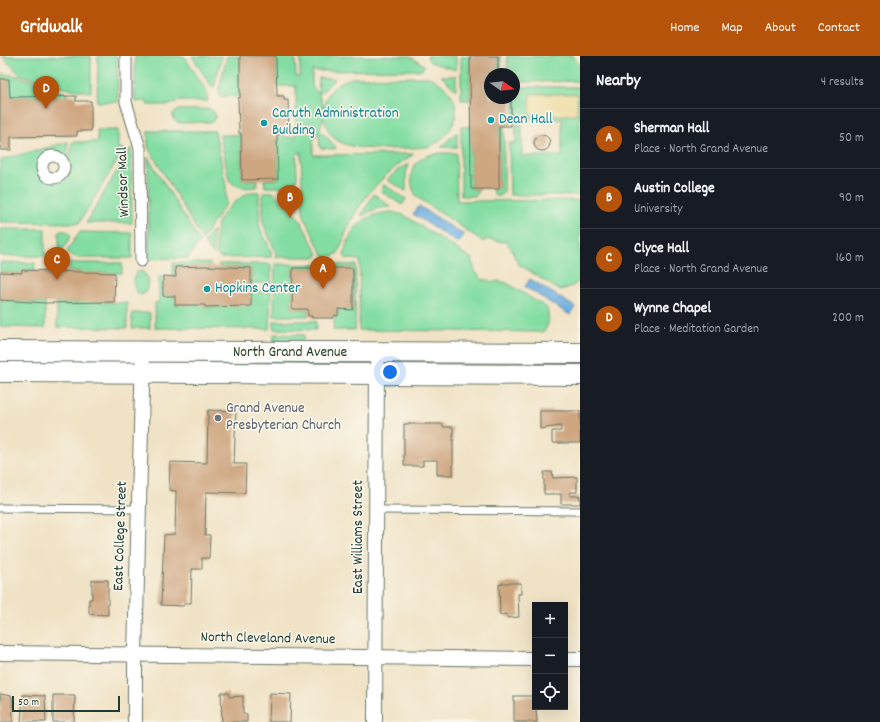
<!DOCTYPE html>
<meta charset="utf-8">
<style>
body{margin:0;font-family:Dekko,sans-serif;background:#242831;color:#f1f3f6}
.controls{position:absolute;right:12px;bottom:12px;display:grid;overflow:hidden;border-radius:0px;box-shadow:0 4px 16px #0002}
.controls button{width:36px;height:36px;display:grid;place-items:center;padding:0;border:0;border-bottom:1px solid #363941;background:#171b24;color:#f1f3f6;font:20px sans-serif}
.compass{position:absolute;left:484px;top:12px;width:36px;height:36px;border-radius:50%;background:#171b24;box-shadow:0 4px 16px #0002;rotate:104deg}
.scale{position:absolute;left:12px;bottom:10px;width:108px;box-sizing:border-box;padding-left:4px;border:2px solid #1f3d34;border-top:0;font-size:11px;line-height:14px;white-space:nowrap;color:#1f3d34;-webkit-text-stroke:3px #fbf7ec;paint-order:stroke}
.you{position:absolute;left:390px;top:316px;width:14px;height:14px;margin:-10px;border:3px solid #fff;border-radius:50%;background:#1a73e8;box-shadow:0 0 0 6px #1a73e833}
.badge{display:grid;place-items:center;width:26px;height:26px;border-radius:50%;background:#b45309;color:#fff;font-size:13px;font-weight:700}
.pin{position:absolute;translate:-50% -33px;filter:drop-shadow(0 1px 2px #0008)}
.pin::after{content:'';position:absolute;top:21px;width:14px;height:12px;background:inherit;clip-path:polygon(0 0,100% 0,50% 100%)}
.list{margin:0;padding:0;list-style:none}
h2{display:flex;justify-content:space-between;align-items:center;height:52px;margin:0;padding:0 16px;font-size:17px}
h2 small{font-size:13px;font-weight:400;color:#9ea1a6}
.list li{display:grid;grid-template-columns:26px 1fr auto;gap:12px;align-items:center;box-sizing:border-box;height:60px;padding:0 16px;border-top:1px solid #363941}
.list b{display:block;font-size:15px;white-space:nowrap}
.list p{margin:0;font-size:13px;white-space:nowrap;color:#9ea1a6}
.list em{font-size:13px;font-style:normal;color:#9ea1a6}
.icon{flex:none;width:22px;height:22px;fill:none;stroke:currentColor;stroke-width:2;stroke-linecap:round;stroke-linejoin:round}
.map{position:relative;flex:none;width:580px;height:666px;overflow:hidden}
header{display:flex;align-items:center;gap:24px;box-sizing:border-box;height:56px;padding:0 20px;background:#b45309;color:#fff}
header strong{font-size:19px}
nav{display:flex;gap:22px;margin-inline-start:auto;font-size:14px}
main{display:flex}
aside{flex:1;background:#171b24}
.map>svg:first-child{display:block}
</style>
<header>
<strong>Gridwalk</strong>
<nav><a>Home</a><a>Map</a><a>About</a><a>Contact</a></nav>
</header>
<main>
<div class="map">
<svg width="580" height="666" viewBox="0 0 580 666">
<rect width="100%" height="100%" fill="#fbf7ec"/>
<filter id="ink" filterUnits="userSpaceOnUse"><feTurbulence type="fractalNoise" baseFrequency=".025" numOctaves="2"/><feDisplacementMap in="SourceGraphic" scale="8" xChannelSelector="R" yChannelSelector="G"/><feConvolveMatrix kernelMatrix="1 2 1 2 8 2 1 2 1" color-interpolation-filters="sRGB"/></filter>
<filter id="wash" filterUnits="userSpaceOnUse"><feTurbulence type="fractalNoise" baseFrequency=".012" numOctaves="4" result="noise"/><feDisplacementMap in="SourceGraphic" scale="16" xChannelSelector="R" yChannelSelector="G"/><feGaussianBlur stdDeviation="0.9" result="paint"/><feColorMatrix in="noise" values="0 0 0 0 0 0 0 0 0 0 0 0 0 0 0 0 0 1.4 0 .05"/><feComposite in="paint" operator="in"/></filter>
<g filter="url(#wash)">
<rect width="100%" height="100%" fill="#f0e2c5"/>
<!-- green -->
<g fill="#83dda2" stroke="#518d6b">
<polygon points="2,0 91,0 91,36 52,30 19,18"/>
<polygon points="98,0 117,0 118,46 97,46"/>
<polygon points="135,0 184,0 206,34 208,45 179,45 169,49 147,49 147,45 135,46"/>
<polygon points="192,0 222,0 214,31 211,30"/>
<polygon points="227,0 240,0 240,40 220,40 219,33"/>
<path d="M276,0H295L296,20L300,21V0H409L424,9L422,14L312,15V30L318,38L319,22L335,23L319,39L323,52C327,36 335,27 352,22L429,21C466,38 464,73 429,91C405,92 352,98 334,82C328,76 326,68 323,61L320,74L336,91L335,93L320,92L319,76L313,85V99L414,98C387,115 365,137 350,167C345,177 343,188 337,198L329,201L323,199L306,165L303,156L301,96L296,98L297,122L294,128L289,131H265L264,124L278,123L277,81H296V30H277Z"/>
<polygon points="427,0 456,0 456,14 430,6"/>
<rect x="461" y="0" width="9" height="44"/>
<rect x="498" y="0" width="3" height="18"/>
<polygon points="507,0 573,0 580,9 580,25 520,26 514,23 514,18 508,18"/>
<path d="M1,18C23,18 44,32 66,37L68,41H10L9,23H1Z"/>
<polygon points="441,20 456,20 456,34"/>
<polygon points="518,31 580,31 580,139 510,139 509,87 516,87 516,68 522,69 522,100 562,100 562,63 514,63 514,32"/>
<polygon points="210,53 214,56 216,60 212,66 179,67 173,63 173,58 178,54"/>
<polygon points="499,70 504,70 504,135 500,140 495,140 492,133 499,133"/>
<polygon points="461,71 471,71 471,133 479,133 475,140 461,140"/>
<path d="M97,74H118V92L124,93L79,167L0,166V104L68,86L67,104L64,111L62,106L56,101L49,102C42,106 41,113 46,119C55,125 62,119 68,112L72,86H98Z"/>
<polygon points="148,75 215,75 226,130 226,148 202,183 148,91"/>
<polygon points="457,76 457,91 441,91"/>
<path d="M220,79H241L242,124H257V131C246,132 237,133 229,124Z"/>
<polygon points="131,92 132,167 86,167 130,93"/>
<path d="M456,97L457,145L580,144V224C574,230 567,233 559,234L517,207V202H515L512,194L505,184L504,186L486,183L484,186L417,141C406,123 410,102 434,98C441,96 449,98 456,97Z"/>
<polygon points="148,101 200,186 188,202 149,203"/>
<polygon points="409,108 406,117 406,135 387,124 399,113"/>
<polygon points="384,129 406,143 402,149 381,135"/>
<polygon points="297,133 298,153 280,135 293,135"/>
<path d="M252,136H259V170L271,195V201L220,202L216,198C216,189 215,178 217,169C220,158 241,138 252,136Z"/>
<polygon points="263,136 273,136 299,162 318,198 317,201 276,201 275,194 263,167"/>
<polygon points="374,138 391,151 378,152 361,160"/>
<path d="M391,156L404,159L472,203L471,207H473L475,215L483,225L484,223L493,226L500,225L501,227L505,226L547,252C549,262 550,269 543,276L359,274L360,204L347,203L344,199C349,173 363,158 391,156Z"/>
<rect x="0" y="173" width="45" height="27"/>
<polygon points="213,174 213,199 204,186"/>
<polygon points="60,175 67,175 71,180 62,195 59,195 59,177"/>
<polygon points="80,176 132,177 132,202 78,202 68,197 68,193"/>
<polygon points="0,206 35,207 34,214 22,215 22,217 0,216"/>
<polygon points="70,207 122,207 122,217 79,217 79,215 68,215"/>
<polygon points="173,207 210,207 210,210 175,211 176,221 173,221"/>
<polygon points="218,208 271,208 271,227 251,227 251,212 221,212"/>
<polygon points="275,208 321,209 321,212 293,212 292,253 308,253 308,260 274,260"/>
<polygon points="329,208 356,209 355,274 333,274 335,259 338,259 338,253 353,253 353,212 329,212"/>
<path d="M141,215C150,219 148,230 145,237L141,239L136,236L133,226L136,217Z"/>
<polygon points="163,220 175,240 205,249 205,251 220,251 251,235 271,236 269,273 155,272 155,247 159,246 159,221"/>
<polygon points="0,244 45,247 45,272 0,271"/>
<polygon points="77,245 127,247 127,272 57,271 57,247 77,247"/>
<rect x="132" y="257" width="18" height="15"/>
<polygon points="274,265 316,265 316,274 274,273"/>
<polygon points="274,278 304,279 303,285 274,285"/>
</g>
<!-- sand -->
<rect fill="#eeda9e" stroke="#868c69" x="530" y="38" width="47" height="21"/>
<!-- water -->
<g fill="#6daee1" stroke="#46768a">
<polygon points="419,150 464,179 458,187 413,158"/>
<polygon points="530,223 575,251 570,259 525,231"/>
</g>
<g id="blocks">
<!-- building -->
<g fill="#cea680">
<polygon points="240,0 276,0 277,40 284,40 284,44 288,44 289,74 284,74 284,78 277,79 278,123 242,124 241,77 239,77 238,42 240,42"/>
<polygon points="470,0 498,0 498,18 490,18 490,42 511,42 511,70 499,70 499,133 471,133"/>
<polygon points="0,23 9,23 10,41 76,40 76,45 91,45 91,75 77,75 77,80 11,81 11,94 0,94"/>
<circle cx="542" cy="87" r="8"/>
<polygon points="206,210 251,212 251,250 205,251 205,249 175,249 175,240 163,240 163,220 176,221 175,211"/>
<polygon points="293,212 353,212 353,254 338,253 338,260 335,259 333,262 312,262 312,260 308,260 308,253 292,253"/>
<polygon points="22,214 115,217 114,246 45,247 0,244 0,216 22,217"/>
<polygon points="208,354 236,355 234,408 246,408 245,437 206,436 205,479 210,479 209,502 202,502 202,513 192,513 191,547 185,547 183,550 161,549 164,479 175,478 176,435 169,434 170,406 207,407"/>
<polygon points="540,355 580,355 580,387 552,387 552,375 561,375 561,370 540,373"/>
<polygon points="404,368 443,368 443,371 453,371 453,419 437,419 437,404 423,404 423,410 404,410"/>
<polygon points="544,416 552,416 553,422 577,421 577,436 570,436 570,440 580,440 580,448 561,448 561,438 544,438"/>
<polygon points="92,524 108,524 108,559 89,558 89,543 92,543"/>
<polygon points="502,527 521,527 521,538 518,538 519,561 507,562 507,558 500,559 499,528 501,529"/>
<polygon points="221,637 229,637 229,641 243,640 243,658 247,658 247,666 222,666"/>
<polygon points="270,637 291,638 290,666 269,666"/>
<polygon points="0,638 12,640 13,666 0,666"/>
<polygon points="23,639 45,640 46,666 21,666"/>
<polygon points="53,639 75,639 74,666 53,666"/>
<polygon points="514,640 535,640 537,666 514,666"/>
</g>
</g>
</g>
<g filter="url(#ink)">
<use href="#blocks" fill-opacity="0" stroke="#687767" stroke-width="1"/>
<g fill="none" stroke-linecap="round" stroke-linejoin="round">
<!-- service casing -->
<g stroke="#687767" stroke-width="9">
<g id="service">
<polyline points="0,452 139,453"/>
<polyline points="376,454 580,455"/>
</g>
</g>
<!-- pedestrian casing -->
<g stroke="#687767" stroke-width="13">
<g id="pedestrian">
<polyline points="126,0 126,46 140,92 141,205"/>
<circle cx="53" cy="111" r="11"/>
</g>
</g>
<!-- minor casing -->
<g stroke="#687767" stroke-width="16">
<g id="minor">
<polyline points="0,597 535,603"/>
<polyline points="565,603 580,603"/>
<polyline points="135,666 135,598 143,296"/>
<polyline points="375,666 377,308"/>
</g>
</g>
<!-- secondary casing -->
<g stroke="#687767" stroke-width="22">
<g id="secondary">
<polyline points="0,295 580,297"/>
<polyline points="0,316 580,319"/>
</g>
</g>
<!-- service -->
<use href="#service" stroke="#fff" stroke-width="7"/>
<!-- pedestrian -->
<use href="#pedestrian" stroke="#fff" stroke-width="11"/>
<!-- minor -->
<use href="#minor" stroke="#fff" stroke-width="14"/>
<!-- secondary -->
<use href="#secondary" stroke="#fff" stroke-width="20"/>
</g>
</g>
<!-- markers -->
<g fill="#0f9aa8" stroke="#fbf7ec" stroke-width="1.5">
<circle cx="491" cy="64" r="4"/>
<circle cx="264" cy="67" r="4"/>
<circle cx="207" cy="233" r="4"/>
</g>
<circle fill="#6b7280" stroke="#fbf7ec" stroke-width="1.5" cx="218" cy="362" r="4"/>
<g text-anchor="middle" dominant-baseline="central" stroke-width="3" stroke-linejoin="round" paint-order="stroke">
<!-- culture labels -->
<g font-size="15" fill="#0d838f" stroke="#fbf7ec" text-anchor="start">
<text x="272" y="58">Caruth Administration<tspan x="272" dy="17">Building</tspan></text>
<text x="499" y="64">Dean Hall</text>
<text x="215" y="233">Hopkins Center</text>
</g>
<!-- street labels -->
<g font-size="15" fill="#1f3d34" stroke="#fbf7ec">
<text transform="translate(124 126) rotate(-92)">Windsor Mall</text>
<text x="290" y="297">North Grand Avenue</text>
<text transform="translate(121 480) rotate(-88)">East College Street</text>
<text transform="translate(359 481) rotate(-90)">East Williams Street</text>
<text transform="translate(268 583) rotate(1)">North Cleveland Avenue</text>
</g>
<!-- worship labels -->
<g font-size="15" fill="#5b616d" stroke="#fbf7ec" text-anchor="start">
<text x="226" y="353">Grand Avenue<tspan x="226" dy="17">Presbyterian Church</tspan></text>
</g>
</g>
</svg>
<div class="controls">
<button>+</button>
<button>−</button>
<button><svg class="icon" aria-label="locate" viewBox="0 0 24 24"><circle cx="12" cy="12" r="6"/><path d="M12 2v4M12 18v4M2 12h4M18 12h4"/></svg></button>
</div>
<svg class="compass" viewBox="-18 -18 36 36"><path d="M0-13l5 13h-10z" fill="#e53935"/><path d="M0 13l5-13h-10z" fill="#9ea1a6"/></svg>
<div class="scale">50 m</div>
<div class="you"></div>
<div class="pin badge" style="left:323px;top:233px">A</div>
<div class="pin badge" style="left:290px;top:162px">B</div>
<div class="pin badge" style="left:57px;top:224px">C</div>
<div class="pin badge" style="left:46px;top:53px">D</div>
</div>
<aside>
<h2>Nearby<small>4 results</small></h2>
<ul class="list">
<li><span class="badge">A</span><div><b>Sherman Hall</b><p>Place · North Grand Avenue</p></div><em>50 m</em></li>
<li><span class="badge">B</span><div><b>Austin College</b><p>University</p></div><em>90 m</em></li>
<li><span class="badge">C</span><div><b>Clyce Hall</b><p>Place · North Grand Avenue</p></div><em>160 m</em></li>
<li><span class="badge">D</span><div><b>Wynne Chapel</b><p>Place · Meditation Garden</p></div><em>200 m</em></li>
</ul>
</aside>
</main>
